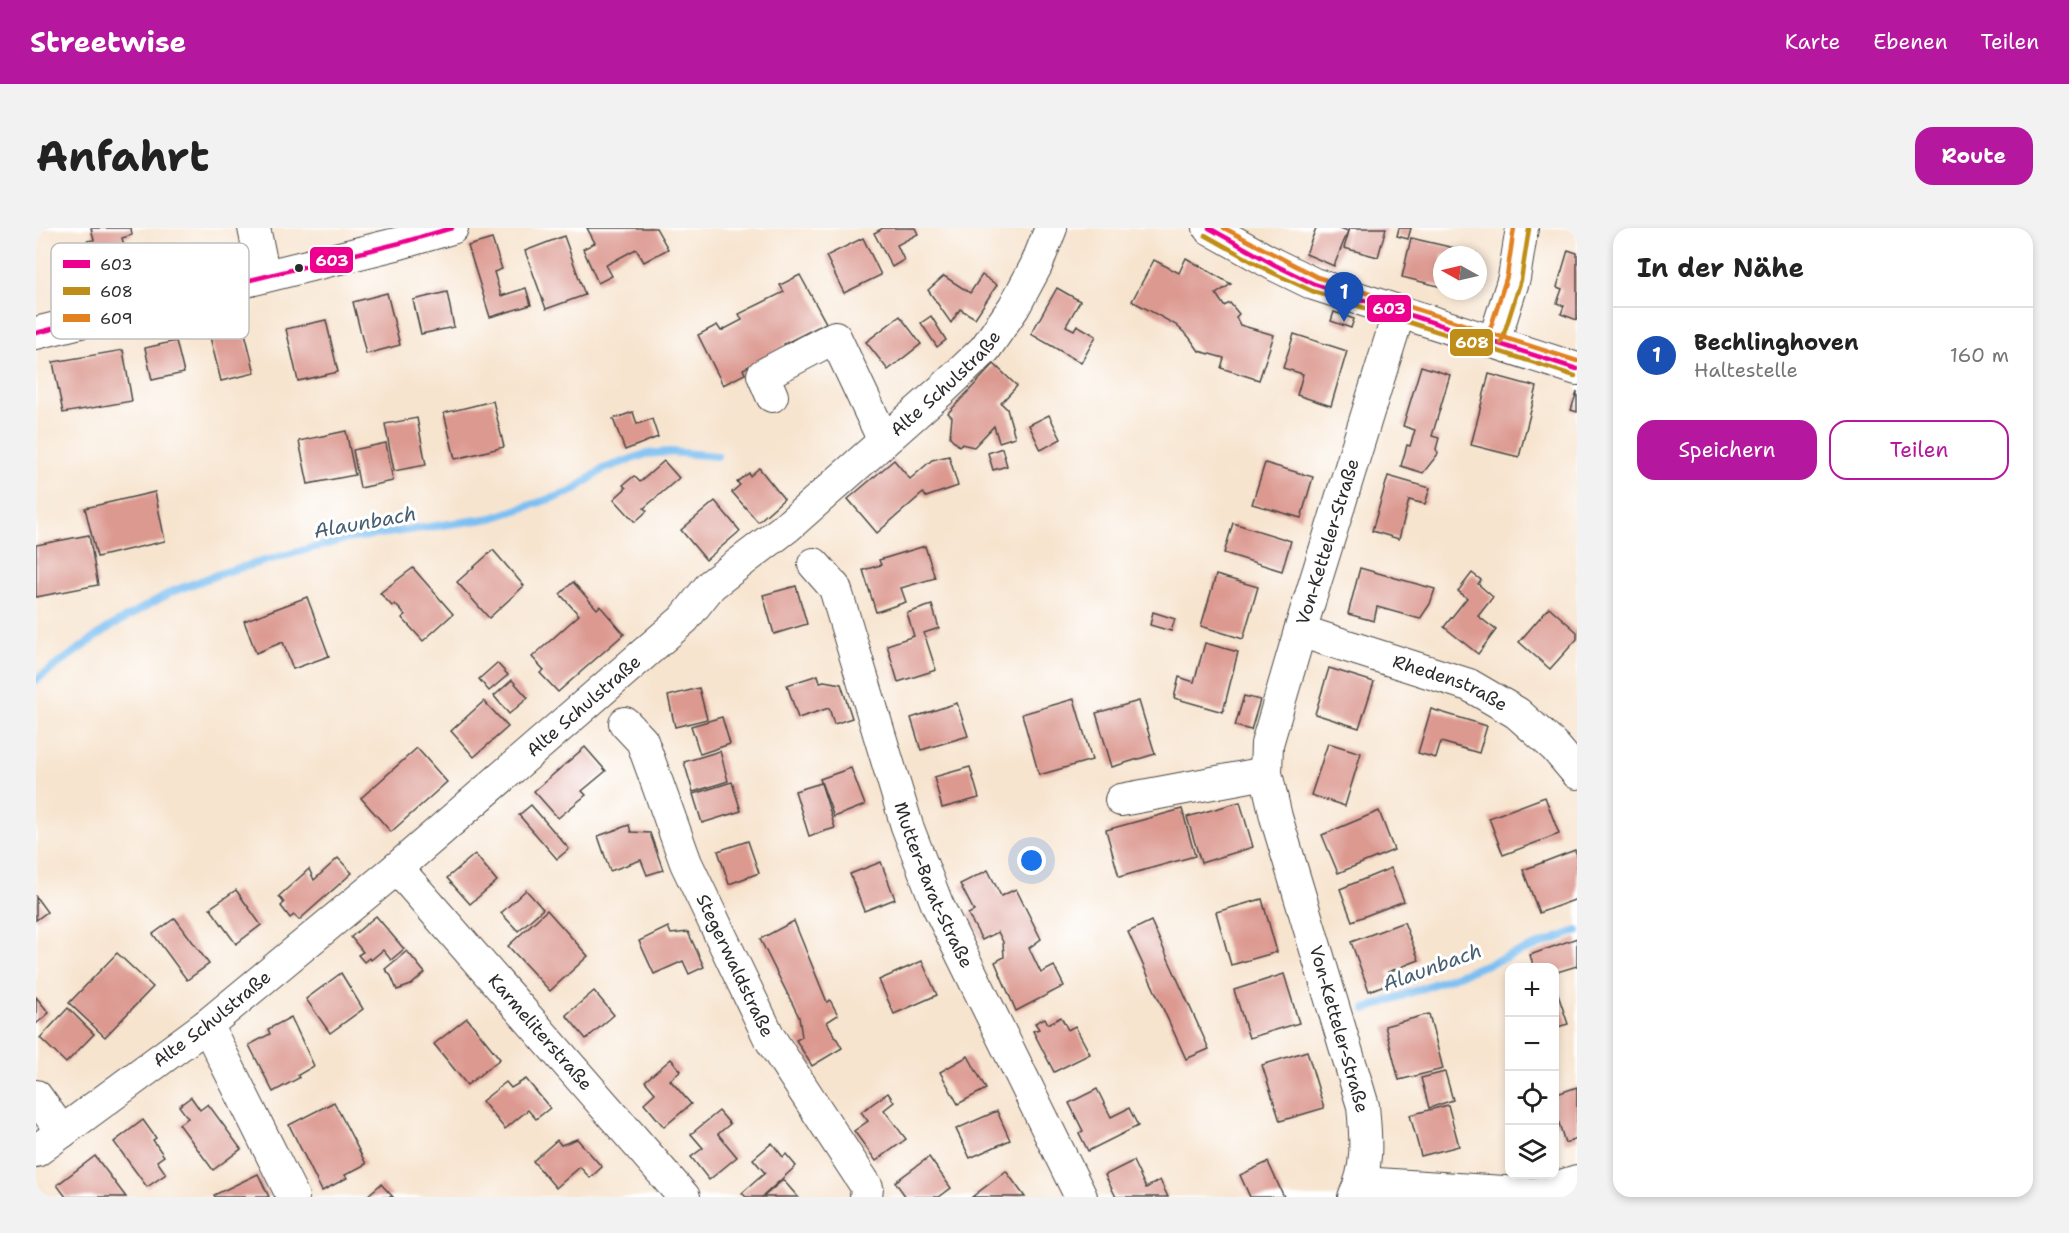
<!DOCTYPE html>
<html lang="de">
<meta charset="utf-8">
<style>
body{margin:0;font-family:"Shantell Sans",sans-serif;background:#f2f2f2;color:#222}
.controls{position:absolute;right:18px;bottom:18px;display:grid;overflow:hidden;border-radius:12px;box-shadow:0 3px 9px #0003}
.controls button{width:54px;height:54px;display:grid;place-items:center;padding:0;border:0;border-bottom:2px solid #e0e0e0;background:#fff;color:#222;font:30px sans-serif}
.compass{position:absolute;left:1397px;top:18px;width:54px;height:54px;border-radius:50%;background:#fff;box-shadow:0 3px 9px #0003;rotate:278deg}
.you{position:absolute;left:996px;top:633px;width:21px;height:21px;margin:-15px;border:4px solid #fff;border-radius:50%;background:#1a73e8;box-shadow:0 0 0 9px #1a73e833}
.badge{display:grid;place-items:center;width:39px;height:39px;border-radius:50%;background:#b5179e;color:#fff;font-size:20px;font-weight:700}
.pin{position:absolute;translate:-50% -50px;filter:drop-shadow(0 2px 3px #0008)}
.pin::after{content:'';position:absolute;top:32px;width:21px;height:18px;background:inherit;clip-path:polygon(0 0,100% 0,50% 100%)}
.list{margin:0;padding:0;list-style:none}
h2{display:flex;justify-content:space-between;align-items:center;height:78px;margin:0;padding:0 24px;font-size:26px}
h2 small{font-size:20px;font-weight:400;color:#767676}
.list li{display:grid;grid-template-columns:39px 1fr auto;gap:18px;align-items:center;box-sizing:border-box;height:96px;padding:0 24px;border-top:2px solid #e0e0e0}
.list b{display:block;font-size:22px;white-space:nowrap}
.list p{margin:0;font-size:20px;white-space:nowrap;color:#767676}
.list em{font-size:20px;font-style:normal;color:#767676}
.actions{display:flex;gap:12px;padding:18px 24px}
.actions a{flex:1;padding:14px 0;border:2px solid #b5179e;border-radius:18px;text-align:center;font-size:21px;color:#b5179e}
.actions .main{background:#b5179e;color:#fff}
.icon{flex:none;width:33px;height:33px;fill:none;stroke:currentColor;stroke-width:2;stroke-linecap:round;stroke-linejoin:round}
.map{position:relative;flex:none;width:1541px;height:969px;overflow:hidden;border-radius:18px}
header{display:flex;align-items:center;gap:36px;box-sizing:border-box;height:84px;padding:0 30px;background:#b5179e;color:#fff}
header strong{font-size:28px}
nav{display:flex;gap:33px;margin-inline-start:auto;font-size:21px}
.intro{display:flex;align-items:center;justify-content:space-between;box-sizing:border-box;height:144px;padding:0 36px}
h1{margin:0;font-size:42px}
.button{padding:15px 27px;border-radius:18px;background:#b5179e;color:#fff;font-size:21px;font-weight:700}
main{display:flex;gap:36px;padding:0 36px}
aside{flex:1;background:#fff;border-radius:18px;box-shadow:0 3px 9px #0003}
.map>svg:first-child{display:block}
</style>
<header>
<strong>Streetwise</strong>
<nav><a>Karte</a><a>Ebenen</a><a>Teilen</a></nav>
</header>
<div class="intro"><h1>Anfahrt</h1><a class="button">Route</a></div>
<main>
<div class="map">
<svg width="1541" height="969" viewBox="0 0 1541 969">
<rect width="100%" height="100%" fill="#fff"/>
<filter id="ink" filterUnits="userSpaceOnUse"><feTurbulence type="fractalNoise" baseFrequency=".0167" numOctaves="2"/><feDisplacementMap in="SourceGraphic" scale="12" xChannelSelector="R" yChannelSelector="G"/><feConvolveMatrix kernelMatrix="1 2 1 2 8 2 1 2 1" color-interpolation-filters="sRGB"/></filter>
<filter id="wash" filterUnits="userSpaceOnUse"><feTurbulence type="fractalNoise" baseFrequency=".008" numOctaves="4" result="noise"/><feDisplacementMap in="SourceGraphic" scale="24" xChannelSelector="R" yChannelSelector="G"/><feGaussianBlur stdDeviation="1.35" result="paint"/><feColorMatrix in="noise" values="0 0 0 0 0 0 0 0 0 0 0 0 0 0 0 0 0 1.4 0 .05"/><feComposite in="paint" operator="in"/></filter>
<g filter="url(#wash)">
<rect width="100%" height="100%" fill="#f7e4cf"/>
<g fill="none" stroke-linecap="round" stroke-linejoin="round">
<!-- stream -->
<g stroke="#7cbff2" stroke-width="8">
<polyline points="0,452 72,400 135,364 189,344 309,311 456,290 535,264 567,241 610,226 634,224 681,228"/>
<polyline points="1330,781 1541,703"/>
</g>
</g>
<g id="blocks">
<!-- building -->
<g fill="#dc9990">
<polygon points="55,0 95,0 96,7 86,10 95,46 61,55 51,13 58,12"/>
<polygon points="551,0 620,0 632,21 608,34 600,21 570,37 576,48 562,55 547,21 559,15"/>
<polygon points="847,0 879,0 882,6 861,17 868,32 856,39 838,5"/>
<polygon points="1280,0 1304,0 1312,3 1298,38 1270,26"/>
<polygon points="1314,0 1350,0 1342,29 1308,20"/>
<polygon points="1363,0 1375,0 1372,11 1361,8"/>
<polygon points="528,8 549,67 510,81 489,23"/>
<polygon points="827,10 845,47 808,65 790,28"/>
<polygon points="1375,10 1440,25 1439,27 1406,27 1406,59 1366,49"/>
<polygon points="456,11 466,41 458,44 465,68 490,60 495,77 454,89 432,18"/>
<polygon points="1532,22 1541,25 1541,92 1525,86 1528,78 1521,75 1526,61 1521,59"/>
<polygon points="1150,30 1195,56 1180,66 1188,78 1194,75 1203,86 1200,89 1204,97 1238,107 1223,152 1185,140 1188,130 1163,123 1153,109 1140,97 1096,73 1118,32 1143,45"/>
<polygon points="764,47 790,95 748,116 750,119 707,141 709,146 687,157 662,107 681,97 685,103 706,92 703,86 748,64 744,57"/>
<polygon points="946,47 961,57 939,90 924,81 915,95 892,62 908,48 934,65"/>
<polygon points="1021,60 1044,73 1030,98 1038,102 1041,97 1060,108 1045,135 995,106"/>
<polygon points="411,64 418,99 385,106 377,72"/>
<polygon points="351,65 364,117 330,126 317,74"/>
<polygon points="1298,84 1318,91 1315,100 1295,93"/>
<polygon points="864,88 885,116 852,142 830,114"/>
<polygon points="895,88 910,112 901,119 885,95"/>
<polygon points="290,92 302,144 262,153 250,101"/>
<polygon points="206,93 219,145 185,153 172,101"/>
<polygon points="1258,106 1311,123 1295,178 1261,167 1267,146 1247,140"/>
<polygon points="140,113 148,145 116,152 109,120"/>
<polygon points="87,122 96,173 27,185 17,134"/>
<polygon points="958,136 981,158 965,175 971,181 979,209 963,214 958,198 938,219 925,216 923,218 914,209 916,189 912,185"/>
<polygon points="1385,138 1414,147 1396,208 1403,210 1400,221 1402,226 1387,245 1365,238 1371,217 1374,218 1379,202 1367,198"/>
<polygon points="1453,146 1501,159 1483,229 1435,217"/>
<polygon points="1541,163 1541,184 1535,182"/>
<polygon points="457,173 468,219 419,231 408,185"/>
<polygon points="597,184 601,196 616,191 622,209 589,222 577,191"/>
<polygon points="1013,187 1025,211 1005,222 993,197"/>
<polygon points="381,190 390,237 358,243 349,196"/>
<polygon points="310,203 319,247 272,256 263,213"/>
<polygon points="350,215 357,253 324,260 317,222"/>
<polygon points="966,220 971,238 957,242 952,225"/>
<polygon points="913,228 922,258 890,269 887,265 841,305 812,271 858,232 874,251 896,232"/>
<polygon points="628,233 643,250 608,280 611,283 599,294 578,271 590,260 587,257 598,248 604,254"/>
<polygon points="1229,235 1277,249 1265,290 1216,276"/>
<polygon points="723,240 748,271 722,294 696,264 704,257 701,254 713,245 714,248"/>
<polygon points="1352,248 1394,260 1389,276 1373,272 1363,311 1336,303"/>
<polygon points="119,264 129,313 61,329 49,280"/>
<polygon points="679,273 704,303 670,332 645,302"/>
<polygon points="1197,295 1255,313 1246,343 1188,325"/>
<polygon points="53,307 62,357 0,369 0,317"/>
<polygon points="889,318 899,350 865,360 870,374 840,384 827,342 845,337 843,332"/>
<polygon points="457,322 488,358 453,390 421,354"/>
<polygon points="377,340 417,386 387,413 366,390 369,387 359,376 356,378 344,365"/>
<polygon points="1324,340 1399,361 1394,376 1384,391 1341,379 1338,393 1312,386"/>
<polygon points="1436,345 1445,352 1442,356 1457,369 1442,388 1460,402 1442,426 1408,399 1431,370 1422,363"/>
<polygon points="1180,347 1222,359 1207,411 1165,398"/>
<polygon points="537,354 561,381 564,378 588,406 522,464 504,445 508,442 496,429 543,387 524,366"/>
<polygon points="760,358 771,396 738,406 727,367"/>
<polygon points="271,369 293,428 257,441 247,414 220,425 208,393"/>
<polygon points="896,377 903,400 888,405 900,442 862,454 851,417 878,408 871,385"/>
<polygon points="1513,379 1541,404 1541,411 1514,441 1483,414"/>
<polygon points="1117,384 1139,391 1135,403 1114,397"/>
<polygon points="1169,415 1202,424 1187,484 1138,470 1143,449 1158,454"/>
<polygon points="461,435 472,447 453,463 443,451"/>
<polygon points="1293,440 1338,454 1323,500 1279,486"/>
<polygon points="782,447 784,454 788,453 805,456 816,490 798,496 793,480 762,490 751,457"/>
<polygon points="476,452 492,470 473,486 458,468"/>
<polygon points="663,460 671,491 639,499 632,468"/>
<polygon points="1208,468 1224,472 1215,502 1199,498"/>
<polygon points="1038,471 1056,532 1003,547 986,486"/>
<polygon points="448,473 472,499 438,529 415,503"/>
<polygon points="1103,473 1119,526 1076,539 1060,485"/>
<polygon points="921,475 932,508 885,522 875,490"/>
<polygon points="1395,481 1451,498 1443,525 1405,514 1400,530 1382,525"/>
<polygon points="686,489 694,516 664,526 655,498"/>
<polygon points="1292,515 1325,525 1309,578 1275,567"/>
<polygon points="549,519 570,543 546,563 550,567 522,590 498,563"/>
<polygon points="381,520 411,554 355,604 325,570"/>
<polygon points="684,523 692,553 657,564 648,534"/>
<polygon points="934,539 943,570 906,580 898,549"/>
<polygon points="815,540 829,577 798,589 784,551"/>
<polygon points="696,554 705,583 666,595 657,566"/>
<polygon points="785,555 799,600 773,608 759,563"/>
<polygon points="1509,569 1523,606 1467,627 1453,590"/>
<polygon points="1204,574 1217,619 1165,635 1151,589"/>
<polygon points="495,577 533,621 521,631 483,587"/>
<polygon points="1146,581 1159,628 1083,649 1070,602"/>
<polygon points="1343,583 1358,622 1302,645 1286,607"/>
<polygon points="593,597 595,604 614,605 627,642 611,647 605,632 574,643 562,608"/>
<polygon points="712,613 723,645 693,656 682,623"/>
<polygon points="1539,622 1541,627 1541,671 1503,685 1487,642"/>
<polygon points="439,626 461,653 434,676 411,650"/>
<polygon points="302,630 316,645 263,692 258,687 254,690 245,678 248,675 243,668 273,641 278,652"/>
<polygon points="845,634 859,671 828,683 814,646"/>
<polygon points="1355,640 1368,673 1316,693 1304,661"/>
<polygon points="952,642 965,668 980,661 1005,711 993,720 1005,745 1018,738 1028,758 980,783 959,734 968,729 967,714 962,704 946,712 932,686 938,683 924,656"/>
<polygon points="200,662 225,697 200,716 174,680"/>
<polygon points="490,662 507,681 482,703 465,685"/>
<polygon points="0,669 11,684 0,692"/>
<polygon points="1226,671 1241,724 1195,737 1180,684"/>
<polygon points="511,682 552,728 514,763 472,718"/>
<polygon points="340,688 368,721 355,732 347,722 335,732 333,730 328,734 322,727 327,724 315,709"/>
<polygon points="139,690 173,736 151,752 117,706"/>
<polygon points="758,693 791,774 794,772 802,787 791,794 806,820 776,838 760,812 766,809 763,789 724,711"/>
<polygon points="1115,693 1173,821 1150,831 1092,704"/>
<polygon points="1368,694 1383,732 1352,744 1356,754 1333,763 1315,714"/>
<polygon points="632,699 635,706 652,704 668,739 653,746 647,733 618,746 603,713"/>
<polygon points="1541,710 1541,738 1518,745 1518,740 1498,740 1494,727"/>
<polygon points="371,723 389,745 375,757 361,762 355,748 349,741"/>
<polygon points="81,725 117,759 69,809 33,775"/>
<polygon points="886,733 901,767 858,786 843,752"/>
<polygon points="305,745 327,781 294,805 270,771"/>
<polygon points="1248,746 1263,795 1213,810 1198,762"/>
<polygon points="1518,755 1532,796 1518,800"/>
<polygon points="558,763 578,787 550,811 530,787"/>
<polygon points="0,769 13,785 0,796"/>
<polygon points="32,780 58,806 30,835 4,810"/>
<polygon points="1393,786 1407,841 1363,852 1349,798"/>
<polygon points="255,789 278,838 262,847 263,850 237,864 213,817 234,806 232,801"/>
<polygon points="1025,789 1032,802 1039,798 1054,826 1018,844 997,803 1003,801 999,795 1009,790 1012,796"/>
<polygon points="431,790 464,831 431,857 398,816"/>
<polygon points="1271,823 1288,880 1244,893 1226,837"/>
<polygon points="932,828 950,861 922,876 904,844"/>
<polygon points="635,831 645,843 634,852 655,876 628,899 608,875 619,865 609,853"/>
<polygon points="1409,844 1417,872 1393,880 1385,850"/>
<polygon points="490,851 514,880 500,891 492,882 469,901 446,873 470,854 475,860"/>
<polygon points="1541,859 1541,911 1529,915 1523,895 1518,897 1518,867"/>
<polygon points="1061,861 1075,889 1093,880 1102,898 1052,923 1043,905 1047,903 1033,875"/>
<polygon points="852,865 858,874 848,882 870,911 840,933 818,903 832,893 825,884"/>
<polygon points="155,869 164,882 172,876 205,921 177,942 143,896 152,890 143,878"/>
<polygon points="298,874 330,936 309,947 311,950 286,963 253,897"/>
<polygon points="1412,877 1423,918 1385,928 1374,887"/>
<polygon points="683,883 694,896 682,906 701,929 673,952 655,929 667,920 655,906"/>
<polygon points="961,883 974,912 934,930 920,901"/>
<polygon points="107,892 120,910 117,912 128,928 121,933 130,946 111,959 78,914"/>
<polygon points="541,911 566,939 554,950 544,939 520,960 497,933 521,912 525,917"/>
<polygon points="736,915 747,929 750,926 760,938 726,969 710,969 706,965 729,945 717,931"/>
<polygon points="59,928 90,969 30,969 21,957"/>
<polygon points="893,929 915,960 903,969 870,969 859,954"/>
<polygon points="1097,933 1110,960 1124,952 1132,969 1080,969 1069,947"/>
<polygon points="1232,934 1248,969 1214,969 1204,947"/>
<polygon points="970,943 989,969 936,969"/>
<polygon points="222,946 233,969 179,969 178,967"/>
<polygon points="747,952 762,969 727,969"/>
<polygon points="345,956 357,969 330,969"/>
</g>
</g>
</g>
<g filter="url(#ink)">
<use href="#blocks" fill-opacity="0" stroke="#4a4744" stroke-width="1.5"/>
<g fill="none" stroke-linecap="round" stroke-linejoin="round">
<!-- minor casing -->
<g stroke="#4a4744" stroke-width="34">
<g id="minor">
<polyline points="218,0 228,48"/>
<polyline points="1173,0 1239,37 1278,56 1541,141"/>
<polyline points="0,105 364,15 416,0"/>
<polyline points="1458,113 1478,50 1486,0"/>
<polyline points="736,168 727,147 799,109 848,213"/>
<path id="s1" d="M778,336L799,360L871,598L901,676L1045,969"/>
<path id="s2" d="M1264,403L1433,457L1481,485L1519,519L1541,545"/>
<path id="s3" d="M589,495L606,513L650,635L733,809L831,959L830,969"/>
<polyline points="1085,572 1230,545"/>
<path id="s4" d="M361,640L648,969"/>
<polyline points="171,797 257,969"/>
<polyline points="0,868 26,904"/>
<path id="s5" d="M0,923L171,797L361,640L648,391L675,357L751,299L908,160L949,121L978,79L1000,38L1015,0"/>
<polyline points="1325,955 1500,966 1541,953"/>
<path id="s6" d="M1318,969C1333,940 1330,910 1327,878L1240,589L1230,545L1231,516L1264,403L1363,84"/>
</g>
</g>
<!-- minor -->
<use href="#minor" stroke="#fff" stroke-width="32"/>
<!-- bus-1 casing -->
<g stroke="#fff" stroke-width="9">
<g id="bus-1">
<polyline points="1173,0 1239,37 1278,56 1541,141"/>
<polyline points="0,105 364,15 416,0"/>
</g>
</g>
<!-- bus-2 casing -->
<g stroke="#fff" stroke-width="9">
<g id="bus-2">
<polyline points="1169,7 1235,44 1276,63 1539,148"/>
<polyline points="1465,115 1485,52 1493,1"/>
</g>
</g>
<!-- bus-3 casing -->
<g stroke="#fff" stroke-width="9">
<g id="bus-3">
<polyline points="1188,0 1281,49 1541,133"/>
<polyline points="1451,111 1471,48 1478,0"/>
</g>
</g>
<!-- bus-1 -->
<use href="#bus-1" stroke="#ec008d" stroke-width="4.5"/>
<!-- bus-2 -->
<use href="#bus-2" stroke="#bf8e19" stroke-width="4.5"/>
<!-- bus-3 -->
<use href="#bus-3" stroke="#e28120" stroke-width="4.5"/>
</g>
</g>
<!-- markers -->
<circle fill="#2b2b2b" stroke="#fff" stroke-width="2" cx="263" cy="40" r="5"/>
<g text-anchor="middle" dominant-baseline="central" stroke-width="6" stroke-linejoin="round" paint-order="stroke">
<!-- street labels -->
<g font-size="18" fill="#2b2b2b" stroke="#fff">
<text stroke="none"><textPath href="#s5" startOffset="1192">Alte Schulstraße</textPath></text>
<text stroke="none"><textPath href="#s6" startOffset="680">Von-Ketteler-Straße</textPath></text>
<text stroke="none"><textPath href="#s2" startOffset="159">Rhedenstraße</textPath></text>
<text stroke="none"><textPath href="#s5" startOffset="706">Alte Schulstraße</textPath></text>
<text stroke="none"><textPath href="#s1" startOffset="345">Mutter-Barat-Straße</textPath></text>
<text stroke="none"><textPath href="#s3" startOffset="268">Stegerwaldstraße</textPath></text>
<text stroke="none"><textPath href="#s5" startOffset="220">Alte Schulstraße</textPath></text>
<text transform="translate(1303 801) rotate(74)">Von-Ketteler-Straße</text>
<text stroke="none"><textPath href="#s4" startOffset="218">Karmeliterstraße</textPath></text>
</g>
<!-- water labels -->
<g font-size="20" font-style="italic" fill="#475f71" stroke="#fff">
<text transform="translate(329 294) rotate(-10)">Alaunbach</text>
<text transform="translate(1396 739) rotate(-20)">Alaunbach</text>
</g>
</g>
<!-- legend -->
<rect x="15" y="15" width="198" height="96" rx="9" fill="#fff" stroke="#bfbfbf" stroke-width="1.5"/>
<rect x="27" y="32" width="27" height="8" fill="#ec008d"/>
<rect x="27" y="59" width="27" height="8" fill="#bf8e19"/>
<rect x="27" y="86" width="27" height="8" fill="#e28120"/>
<g font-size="16" fill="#2b2b2b">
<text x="64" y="42">603</text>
<text x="64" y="69">608</text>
<text x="64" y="96">609</text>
</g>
<g stroke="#fff" stroke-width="2">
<rect x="273" y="18" width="45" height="28" rx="6" fill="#ec008d"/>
<rect x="1330" y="66" width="46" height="29" rx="6" fill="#ec008d"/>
<rect x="1413" y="100" width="45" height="29" rx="6" fill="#bf8e19"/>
</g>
<g font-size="16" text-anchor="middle" font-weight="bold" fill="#fff">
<text x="296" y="38">603</text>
<text x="1353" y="86">603</text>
<text x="1436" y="120">608</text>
</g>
</svg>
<div class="controls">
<button>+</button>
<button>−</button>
<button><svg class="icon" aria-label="locate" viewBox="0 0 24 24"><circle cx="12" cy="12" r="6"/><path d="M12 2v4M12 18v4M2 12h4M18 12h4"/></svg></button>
<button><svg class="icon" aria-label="layers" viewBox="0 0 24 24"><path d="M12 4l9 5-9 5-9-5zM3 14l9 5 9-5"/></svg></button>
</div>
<svg class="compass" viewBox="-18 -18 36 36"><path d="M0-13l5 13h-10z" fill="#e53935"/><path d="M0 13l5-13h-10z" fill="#767676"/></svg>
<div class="you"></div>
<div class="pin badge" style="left:1308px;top:94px;background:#1a4fb4">1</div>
</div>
<aside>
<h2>In der Nähe<small></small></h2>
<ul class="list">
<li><span class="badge" style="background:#1a4fb4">1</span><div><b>Bechlinghoven</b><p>Haltestelle</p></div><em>160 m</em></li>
</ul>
<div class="actions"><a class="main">Speichern</a><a>Teilen</a></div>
</aside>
</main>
